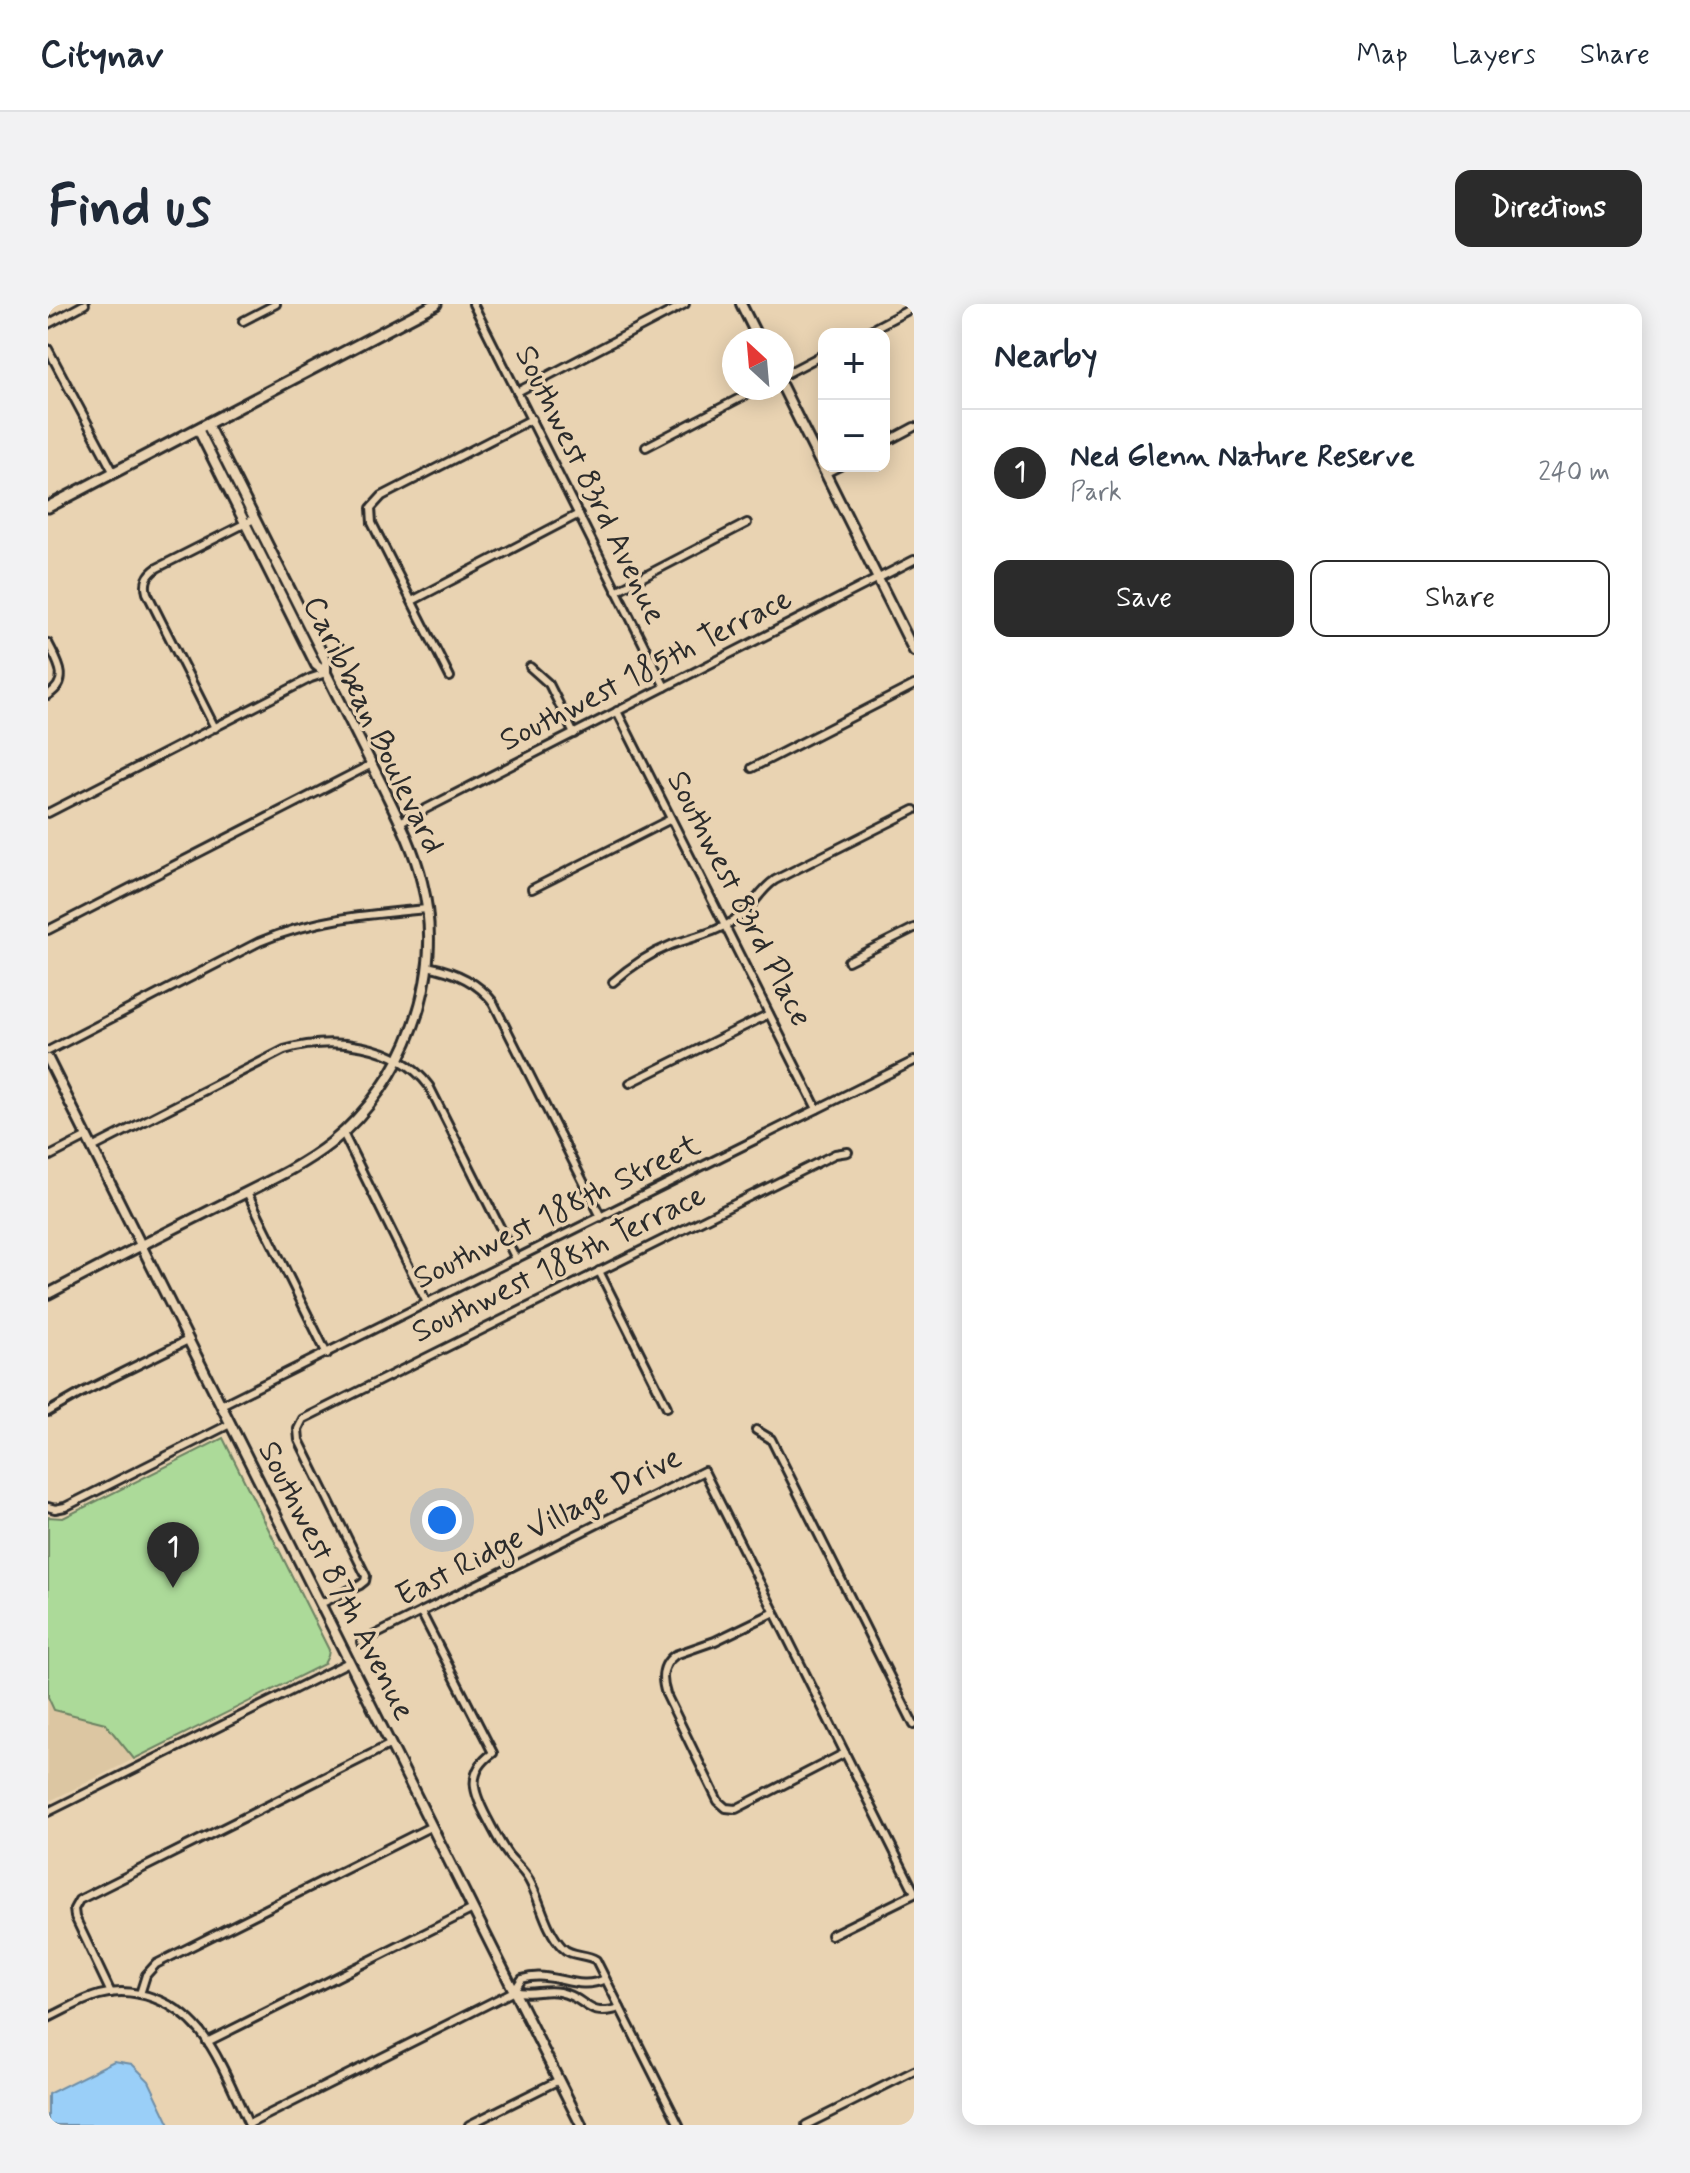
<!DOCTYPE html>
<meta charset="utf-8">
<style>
body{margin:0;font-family:Mynerve,sans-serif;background:#f2f2f3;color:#1f2937}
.controls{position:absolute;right:24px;top:24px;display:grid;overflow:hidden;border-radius:16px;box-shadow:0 4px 20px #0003}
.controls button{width:72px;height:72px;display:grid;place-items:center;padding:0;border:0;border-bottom:2px solid #e0e1e3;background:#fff;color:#1f2937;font:40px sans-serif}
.compass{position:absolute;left:674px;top:24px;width:72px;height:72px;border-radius:50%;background:#fff;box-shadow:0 4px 20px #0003;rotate:334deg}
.you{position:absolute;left:394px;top:1216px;width:28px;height:28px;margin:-20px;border:6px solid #fff;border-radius:50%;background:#1a73e8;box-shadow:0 0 0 12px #1a73e833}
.badge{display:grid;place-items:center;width:52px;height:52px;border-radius:50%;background:#2b2b2b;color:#fff;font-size:26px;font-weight:700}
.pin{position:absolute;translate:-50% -66px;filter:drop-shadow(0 2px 4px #0008)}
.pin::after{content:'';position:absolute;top:42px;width:28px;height:24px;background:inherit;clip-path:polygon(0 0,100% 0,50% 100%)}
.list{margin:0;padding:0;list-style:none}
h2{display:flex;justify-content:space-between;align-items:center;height:104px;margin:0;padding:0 32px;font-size:34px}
h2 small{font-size:26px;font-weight:400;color:#747a83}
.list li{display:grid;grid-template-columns:52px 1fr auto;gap:24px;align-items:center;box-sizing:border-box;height:128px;padding:0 32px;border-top:2px solid #e0e1e3}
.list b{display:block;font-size:30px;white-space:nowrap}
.list p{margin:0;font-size:26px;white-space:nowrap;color:#747a83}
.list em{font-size:26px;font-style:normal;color:#747a83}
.actions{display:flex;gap:16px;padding:24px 32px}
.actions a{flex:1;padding:18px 0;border:2px solid #2b2b2b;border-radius:16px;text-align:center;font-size:28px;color:#2b2b2b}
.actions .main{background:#2b2b2b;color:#fff}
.map{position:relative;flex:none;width:866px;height:1821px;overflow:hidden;border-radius:16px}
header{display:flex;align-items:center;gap:48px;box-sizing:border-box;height:112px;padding:0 40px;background:#fff;border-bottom:2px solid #e0e1e3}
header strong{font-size:38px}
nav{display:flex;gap:44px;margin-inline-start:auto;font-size:28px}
.intro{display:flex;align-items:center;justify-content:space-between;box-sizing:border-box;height:192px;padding:0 48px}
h1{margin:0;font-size:56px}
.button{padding:20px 36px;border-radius:16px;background:#2b2b2b;color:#fff;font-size:28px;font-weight:700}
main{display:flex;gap:48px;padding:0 48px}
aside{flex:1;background:#fff;border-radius:16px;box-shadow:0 4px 20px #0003}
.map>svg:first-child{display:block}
</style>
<header>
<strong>Citynav</strong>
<nav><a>Map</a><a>Layers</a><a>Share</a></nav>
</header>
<div class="intro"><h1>Find us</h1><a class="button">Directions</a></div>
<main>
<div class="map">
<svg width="866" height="1821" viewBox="0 0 866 1821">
<rect width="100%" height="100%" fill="#e9d3b2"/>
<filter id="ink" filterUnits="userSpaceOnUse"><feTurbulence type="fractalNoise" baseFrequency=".0125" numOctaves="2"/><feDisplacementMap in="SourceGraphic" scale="16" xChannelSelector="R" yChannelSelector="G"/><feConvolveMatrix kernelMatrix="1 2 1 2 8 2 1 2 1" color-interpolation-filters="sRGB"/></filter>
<g filter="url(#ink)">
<!-- built -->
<polygon fill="#dcc6a2" points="0,1393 7,1406 57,1419 86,1455 0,1498"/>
<!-- green -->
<polygon fill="#acda99" stroke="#6c8262" stroke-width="2" points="175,1134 281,1346 280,1352 276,1360 86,1455 57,1419 6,1406 0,1393 0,1213 15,1214"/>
<!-- water -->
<polygon fill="#9acff8" stroke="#6e8da6" stroke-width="2" points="66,1757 84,1760 101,1777 122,1821 0,1821 0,1790"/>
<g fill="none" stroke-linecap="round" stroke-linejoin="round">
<!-- minor casing -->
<g stroke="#2b2b2b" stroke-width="12">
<g id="minor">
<polyline points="425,0 617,383"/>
<polyline points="195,17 228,0"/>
<polyline points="0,20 37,0"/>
<polyline points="815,30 866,3"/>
<polyline points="0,45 66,169"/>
<polyline points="734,72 776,50"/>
<polyline points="469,88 637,0"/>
<polyline points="836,139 866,123"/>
<polyline points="598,143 711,84"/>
<polyline points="778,169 792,162"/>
<polyline points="568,287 699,219"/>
<polyline points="364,297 531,210"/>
<path d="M0,339C10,359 23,376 0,391"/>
<polyline points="482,363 501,380 526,430"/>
<polyline points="402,373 324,219 323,204 334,192 484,115"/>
<polyline points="569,407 769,805"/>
<path d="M167,424L99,289C96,278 99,271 109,264L206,215"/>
<polyline points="704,464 866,381"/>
<polyline points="0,509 263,374 278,369"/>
<polyline points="352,518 866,256"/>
<polyline points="484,585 623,515"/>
<polyline points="0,626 324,460"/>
<polyline points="800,657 866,624"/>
<path d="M379,662C405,667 429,677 445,698L553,913"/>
<path d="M565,678C583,662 601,650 623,641C645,633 667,629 687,616C704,606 710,587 727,576L866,506"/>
<path d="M0,747L211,638C265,615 321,610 379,605"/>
<polyline points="582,779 721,710"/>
<polyline points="295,829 379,999"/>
<path d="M44,844L236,746C284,732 349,739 381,782L468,955"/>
<polyline points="0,853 39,833"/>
<polyline points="199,888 279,1050"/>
<polyline points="551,967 619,1103"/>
<polyline points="173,1101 866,757"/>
<polyline points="0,1108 35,1088 140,1036"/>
<polyline points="708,1126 723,1135 866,1421"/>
<polyline points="0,1203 7,1205 17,1203 182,1120"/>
<polyline points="272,1300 312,1281 317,1277 318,1272 251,1136 250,1125 255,1115 787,850 800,848"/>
<path d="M373,1308L445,1449C417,1469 426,1489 439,1514C446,1527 452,1540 461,1552C468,1560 476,1567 481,1576C493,1597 497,1625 514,1643C523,1653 537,1649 548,1656L631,1821"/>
<path d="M727,1308L667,1337L627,1351C613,1361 613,1375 618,1390L670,1497L678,1504L688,1505L797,1449"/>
<polyline points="313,1338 656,1167 866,1587"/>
<polyline points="0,1508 301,1358"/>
<polyline points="783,1631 866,1590"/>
<path d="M466,1687C483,1692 494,1685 511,1688C541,1694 537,1715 572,1704"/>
<polyline points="63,1689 27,1613 26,1605 31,1596 343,1440"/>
<polyline points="92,1690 98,1671 108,1660 384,1522"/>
<path d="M0,1714C17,1706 33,1696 51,1691C88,1681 128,1698 152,1727C171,1750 188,1793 201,1821"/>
<polyline points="159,1738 425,1605"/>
<path d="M201,1820L466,1687L474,1675C505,1665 528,1689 557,1675"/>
<polyline points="421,1821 511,1776"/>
<polyline points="758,1821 866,1767"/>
</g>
</g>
<!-- tertiary casing -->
<g stroke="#2b2b2b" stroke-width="14">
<g id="tertiary">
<polyline points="693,0 711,36"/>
<polyline points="734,82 866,347"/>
<polyline points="159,120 278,357 278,369"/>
<polyline points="0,755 533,1821"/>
<path d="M0,990C57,960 115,930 173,901C210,882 250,865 283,839C358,778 398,673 374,578C366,544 350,514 335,483C316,445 297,407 278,369L268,361L150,125"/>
</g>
</g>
<!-- secondary casing -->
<g stroke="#2b2b2b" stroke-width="15">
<polyline id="secondary" points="0,203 388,0"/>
</g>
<!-- minor -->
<use href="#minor" stroke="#e9d3b2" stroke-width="6"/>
<!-- tertiary -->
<use href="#tertiary" stroke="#e9d3b2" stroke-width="8"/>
<!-- secondary -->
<use href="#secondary" stroke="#e9d3b2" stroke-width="9"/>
</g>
</g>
<g text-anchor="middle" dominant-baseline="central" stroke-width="7" stroke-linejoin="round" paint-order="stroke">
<!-- street labels -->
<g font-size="32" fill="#2b2b2b" stroke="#e9d3b2">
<text transform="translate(542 181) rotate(64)">Southwest 83rd Avenue</text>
<text transform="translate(598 366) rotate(-27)">Southwest 185th Terrace</text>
<text transform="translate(325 421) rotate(64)">Caribbean Boulevard</text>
<text transform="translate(691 595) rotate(63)">Southwest 83rd Place</text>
<text transform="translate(509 908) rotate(-26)">Southwest 188th Street</text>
<text transform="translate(511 960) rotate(-26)">Southwest 188th Terrace</text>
<text transform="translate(491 1223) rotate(-27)">East Ridge Village Drive</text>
<text transform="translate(288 1277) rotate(63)">Southwest 87th Avenue</text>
</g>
</g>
</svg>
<div class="controls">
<button>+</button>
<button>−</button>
</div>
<svg class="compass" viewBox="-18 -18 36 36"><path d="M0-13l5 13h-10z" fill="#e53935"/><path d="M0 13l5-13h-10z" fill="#747a83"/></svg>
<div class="you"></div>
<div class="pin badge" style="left:125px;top:1284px">1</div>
</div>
<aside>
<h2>Nearby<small></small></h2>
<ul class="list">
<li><span class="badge">1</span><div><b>Ned Glenn Nature Reserve</b><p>Park</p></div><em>240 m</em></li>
</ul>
<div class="actions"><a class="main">Save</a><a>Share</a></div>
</aside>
</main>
